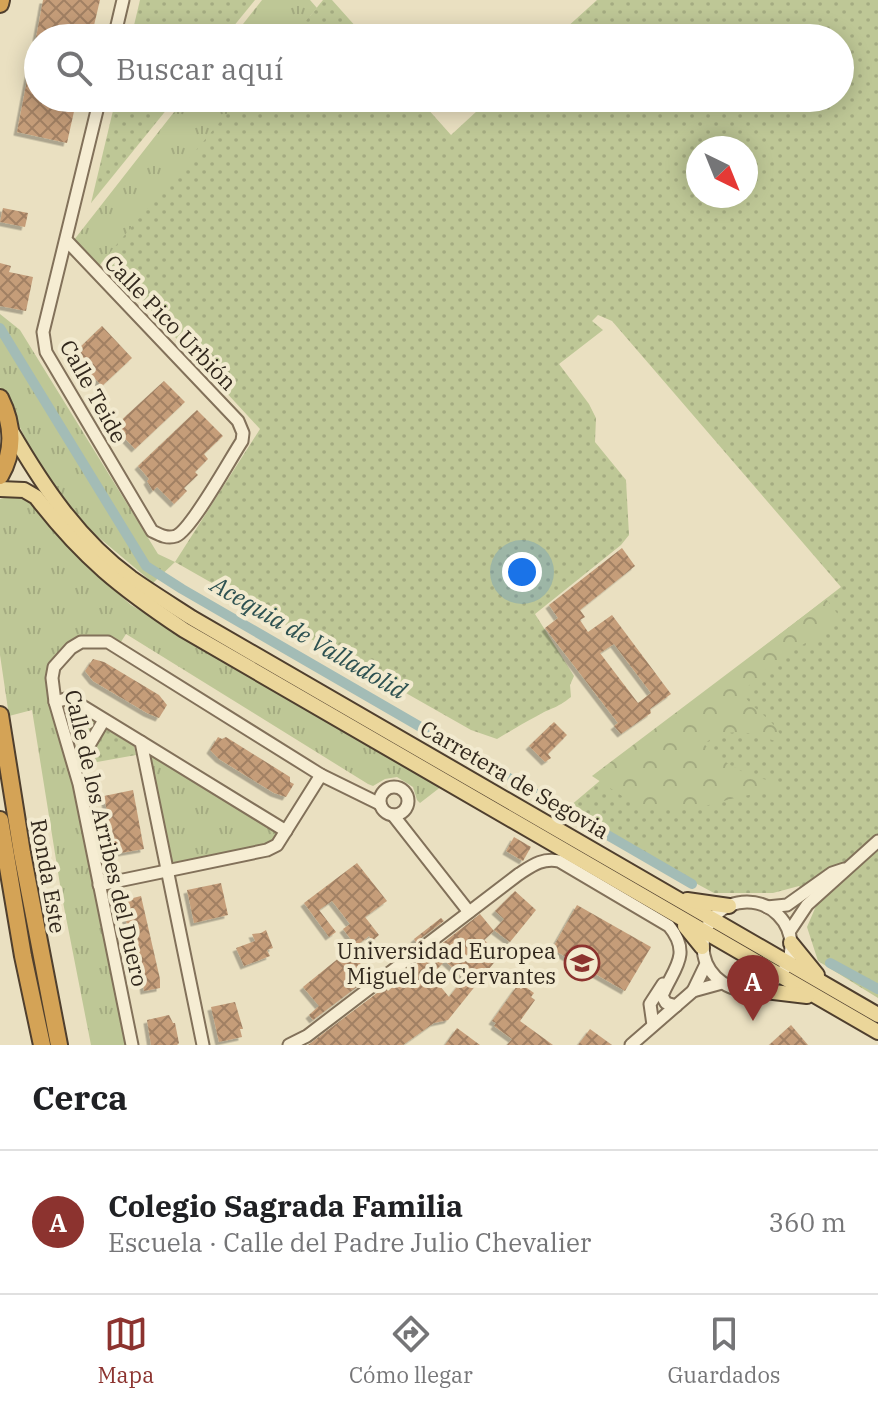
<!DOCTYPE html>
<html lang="es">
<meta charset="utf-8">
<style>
body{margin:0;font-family:"IBM Plex Serif",serif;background:#f2f2f2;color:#202124}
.compass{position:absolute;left:686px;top:136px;width:72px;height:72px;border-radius:50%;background:#fff;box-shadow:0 4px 20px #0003;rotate:137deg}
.you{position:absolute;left:522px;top:572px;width:28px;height:28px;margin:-20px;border:6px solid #fff;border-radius:50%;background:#1a73e8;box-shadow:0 0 0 12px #1a73e833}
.badge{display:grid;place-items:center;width:52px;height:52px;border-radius:50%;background:#8c332f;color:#fff;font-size:26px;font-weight:700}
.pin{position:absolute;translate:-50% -66px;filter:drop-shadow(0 2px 4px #0008)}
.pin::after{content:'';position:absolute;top:42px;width:28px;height:24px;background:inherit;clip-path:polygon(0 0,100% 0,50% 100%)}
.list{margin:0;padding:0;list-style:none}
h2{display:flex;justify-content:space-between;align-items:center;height:104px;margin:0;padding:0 32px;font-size:34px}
h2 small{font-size:26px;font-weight:400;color:#757577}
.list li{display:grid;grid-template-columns:52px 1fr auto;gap:24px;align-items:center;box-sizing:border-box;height:144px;padding:0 32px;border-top:2px solid #e0e0e0}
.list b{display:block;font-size:30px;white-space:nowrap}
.list p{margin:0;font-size:26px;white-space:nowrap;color:#757577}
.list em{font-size:26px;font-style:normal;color:#757577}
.icon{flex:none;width:44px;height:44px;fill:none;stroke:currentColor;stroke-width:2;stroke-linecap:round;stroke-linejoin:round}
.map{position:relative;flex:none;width:878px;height:1045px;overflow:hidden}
.search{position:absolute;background:#fff;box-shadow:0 4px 20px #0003;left:24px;right:24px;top:24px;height:88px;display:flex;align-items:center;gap:20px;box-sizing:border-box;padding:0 28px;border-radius:44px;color:#757577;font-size:30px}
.sheet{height:248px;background:#fff}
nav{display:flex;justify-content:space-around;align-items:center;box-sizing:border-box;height:112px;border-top:2px solid #e0e0e0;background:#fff;font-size:22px;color:#757577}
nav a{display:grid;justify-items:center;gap:4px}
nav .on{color:#8c332f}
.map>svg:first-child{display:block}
</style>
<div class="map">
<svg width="878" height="1045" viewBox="0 0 878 1045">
<defs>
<pattern id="grass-dots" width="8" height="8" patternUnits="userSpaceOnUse" patternTransform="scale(2)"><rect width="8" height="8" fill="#bec796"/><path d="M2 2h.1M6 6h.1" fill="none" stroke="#a4ab81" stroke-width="1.8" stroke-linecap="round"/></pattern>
<pattern id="forest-crowns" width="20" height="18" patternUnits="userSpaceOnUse" patternTransform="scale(2)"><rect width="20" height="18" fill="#bec796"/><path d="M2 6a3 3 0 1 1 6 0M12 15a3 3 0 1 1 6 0" fill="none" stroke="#a4ab81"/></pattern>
<pattern id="park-tufts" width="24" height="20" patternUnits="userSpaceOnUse" patternTransform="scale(2)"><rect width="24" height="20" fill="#bec796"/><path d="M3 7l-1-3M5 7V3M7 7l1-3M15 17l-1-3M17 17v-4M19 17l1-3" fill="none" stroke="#a4ab81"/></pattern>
<pattern id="building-cross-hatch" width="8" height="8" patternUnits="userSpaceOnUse" patternTransform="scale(2)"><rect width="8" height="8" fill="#c59d79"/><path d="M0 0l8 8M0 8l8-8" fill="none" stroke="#a18063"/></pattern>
<filter id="shadow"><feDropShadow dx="-3.5" dy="3.5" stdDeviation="0" flood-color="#0004"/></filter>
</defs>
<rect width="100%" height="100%" fill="#eae0c1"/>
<!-- grass -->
<g fill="url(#grass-dots)" fill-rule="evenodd">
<polygon points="140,0 255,0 224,38 131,38"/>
<polygon points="269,0 310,16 323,0 332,0 366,38 237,38"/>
<path d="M597,0H878V998L818,961L807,927L816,906L799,886L773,893H714L563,812L700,696L841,587L612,321L598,315L592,321L603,330L559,364L589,404L596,418L595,442L626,480L629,535L621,545L535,614L574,676L570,685L571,697C556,709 550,708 537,716C523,723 511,731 497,739L471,730L175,562L260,429L104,260L102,262L192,98H418L451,135L491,98H840V38H555ZM698,148H746V196H698Z"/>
<polygon points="116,98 176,98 91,203"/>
<polygon points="69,706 97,723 82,747"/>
<polygon points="104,728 134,746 136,755 86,764 85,759"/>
</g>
<!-- forest -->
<path fill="url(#forest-crowns)" d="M826,599L840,617L838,623L773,663L742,692C751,709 770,716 780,734L775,741C750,732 727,726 704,744C725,765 749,778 778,782V791L742,796L698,808L637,806L592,776Z"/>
<!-- park -->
<g fill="url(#park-tufts)">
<polygon points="262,0 310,0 317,8 291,38 232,38"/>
<polygon points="185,98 240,98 102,262 96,272 70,245"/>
<polygon points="0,314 20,330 158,554 175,562 153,583 78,520 46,480 0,387"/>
<polygon points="8,497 19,497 31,504 94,572 131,605 442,786 420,803 417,800 413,787 397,777 385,779 373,786 368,784 126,634 117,648 92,640 54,667 132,1045 91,1045 62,897 32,710 9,716 0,655 0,499"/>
<polygon points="141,742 286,831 277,845 168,870"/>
</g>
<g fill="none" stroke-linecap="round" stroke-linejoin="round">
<!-- canal -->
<g stroke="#a3bcb6" stroke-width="10">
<polyline points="0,328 146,566 182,589 692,884"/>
<polyline points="830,963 878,989"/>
</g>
</g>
<!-- building -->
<g fill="url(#building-cross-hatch)" fill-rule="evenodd" filter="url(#shadow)">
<polygon points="43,0 100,0 91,38 36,38"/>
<polygon points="34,44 38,44 38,98 77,98 67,143 17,132"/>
<polygon points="3,208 28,213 25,227 0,222"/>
<polygon points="0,263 11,266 9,272 33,277 26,311 0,306"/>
<polygon points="102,326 132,358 102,386 72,355"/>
<polygon points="164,381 185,402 135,449 114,427"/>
<polygon points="197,410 223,436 204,454 208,459 195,472 198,475 184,488 187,491 174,504 157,487 153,491 147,481 149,479 138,466"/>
<path d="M622,548L635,566L580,610L585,617L580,620L588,632L612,615L671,694L650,709L651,713L621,734L614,726L618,723L545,628L558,618L549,605ZM614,644L651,693L638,703L600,653Z"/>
<polygon points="93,659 104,662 159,695 167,705 159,718 147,713 93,681 85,671"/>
<polygon points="554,722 567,735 548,754 551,758 545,762 529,746"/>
<polygon points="218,737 222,739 226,737 290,777 290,782 294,784 286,797 274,793 219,759 210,750"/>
<polygon points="133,790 144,849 115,854 104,796"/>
<polygon points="514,837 531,847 523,861 506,851"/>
<polygon points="357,863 387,901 365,917 379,935 372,941 369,936 356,946 343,929 350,924 332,901 319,910 336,932 329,937 304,903"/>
<polygon points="221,883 228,915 194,923 187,890"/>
<polygon points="515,891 536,910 510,942 494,930 504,919 495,911"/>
<polygon points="141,896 160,979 160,988 144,991 143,984 139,982 124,911 127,907 125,900"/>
<polygon points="577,905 651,947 625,991 552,949"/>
<path d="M480,914L494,931L484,940L501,954L448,1020L434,1023L403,1045H308L385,987L388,991L401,980L399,977ZM445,961L464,978L449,997L431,975Z"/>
<polygon points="441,918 444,921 416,942 414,939"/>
<polygon points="266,930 273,948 267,950 270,956 244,966 236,948 255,941 252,934 261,933"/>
<polygon points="350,949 370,977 313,1020 309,1015 319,1006 303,987"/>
<polygon points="517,986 521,989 524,986 534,993 531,997 535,1000 520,1021 553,1045 507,1045 512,1039 494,1026 496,1023 492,1021"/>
<polygon points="235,1002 243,1029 240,1029 242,1037 219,1042 211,1007"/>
<polygon points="169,1015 173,1023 175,1023 179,1043 177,1045 151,1045 147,1020"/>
<polygon points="791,1025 808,1045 769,1045"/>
<polygon points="457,1028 480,1045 445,1045"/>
<polygon points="590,1029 612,1045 578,1045"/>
</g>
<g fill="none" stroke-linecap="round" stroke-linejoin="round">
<!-- minor casing -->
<g stroke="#82715a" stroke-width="15">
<g id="minor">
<polyline points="114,38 123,0"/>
<path d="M67,241L238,421L243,433L242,441C230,459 192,529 176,536C167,539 160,535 152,531L46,352L43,332L100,98"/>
<polyline points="55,702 69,698 141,742 203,1045"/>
<polyline points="141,742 286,831"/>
<polyline points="75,769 104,720"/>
<circle cx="394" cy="801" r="14"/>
<polyline points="393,815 469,912"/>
<polyline points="99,885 267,850 277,845 321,775"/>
<circle cx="747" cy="946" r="44"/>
<polyline points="767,907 787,905 832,873 844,869"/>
<polyline points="789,932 807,905 878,841"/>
<polyline points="693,991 706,964"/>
<polyline points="653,1025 650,1004 663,984"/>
<polyline points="132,1045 79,784 55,702 52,678 54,667 71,648 81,642 108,642 321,775 380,804"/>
<path d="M289,1045L307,1036L519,874C533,865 542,858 559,861L669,926C693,955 672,970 662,996L666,1003L676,1006"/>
<polyline points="631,1045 693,991 722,983"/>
</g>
</g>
<!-- major casing -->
<g stroke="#4f3f2e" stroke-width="18">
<g id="major">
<path d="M11,431C43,486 78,539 131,578C151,592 172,605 192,618L878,1015"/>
<path d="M0,489L24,490L36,497C83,558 121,588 184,630L878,1032"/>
<polyline points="687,900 729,906"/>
<polyline points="685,926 702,947"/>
<polyline points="791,943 817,975"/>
<polyline points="757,990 807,996"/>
</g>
</g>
<!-- highway casing -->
<g stroke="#4f3f2e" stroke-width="20">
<g id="highway">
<polyline points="0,4 1,0"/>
<path d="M0,398C13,424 15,450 0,476"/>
<polyline points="0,715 22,853 59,1045"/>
<polyline points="0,820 23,956 42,1045"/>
</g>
</g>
<!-- minor -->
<use href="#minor" stroke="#f6edd3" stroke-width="11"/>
<!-- major -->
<use href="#major" stroke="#ebd69a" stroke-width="14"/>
<!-- highway -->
<use href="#highway" stroke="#d4a356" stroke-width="16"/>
</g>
<!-- icons -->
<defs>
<g id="university-ring" transform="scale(1.8)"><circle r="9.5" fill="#f2eacf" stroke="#8c332f" stroke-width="1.5"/><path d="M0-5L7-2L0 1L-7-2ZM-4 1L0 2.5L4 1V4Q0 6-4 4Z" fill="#8c332f"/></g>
</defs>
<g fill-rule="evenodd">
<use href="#university-ring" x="582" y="963"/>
</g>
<g text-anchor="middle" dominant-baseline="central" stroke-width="8" stroke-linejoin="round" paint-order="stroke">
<!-- street labels -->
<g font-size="22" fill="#32281d" stroke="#f2eacf">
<text transform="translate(171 322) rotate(46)">Calle Pico Urbión</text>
<text transform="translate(94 391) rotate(61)">Calle Teide</text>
<text transform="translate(515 779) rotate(30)">Carretera de Segovia</text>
<text transform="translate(107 838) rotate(77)">Calle de los Arribes del Duero</text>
<text transform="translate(49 876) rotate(80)">Ronda Este</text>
</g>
<!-- poi labels -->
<g font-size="22" fill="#32281d" stroke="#f2eacf" text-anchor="end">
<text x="556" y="950">Universidad Europea<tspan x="556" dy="25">Miguel de Cervantes</tspan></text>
</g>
<!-- water labels -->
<g font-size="24" font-style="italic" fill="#2d5151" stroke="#f2eacf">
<text transform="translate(309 637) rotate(30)">Acequia de Valladolid</text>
</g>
</g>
</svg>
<svg class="compass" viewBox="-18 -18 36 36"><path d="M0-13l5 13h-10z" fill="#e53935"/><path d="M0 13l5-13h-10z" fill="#757577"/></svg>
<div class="you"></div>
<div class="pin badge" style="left:753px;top:1021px">A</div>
<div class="search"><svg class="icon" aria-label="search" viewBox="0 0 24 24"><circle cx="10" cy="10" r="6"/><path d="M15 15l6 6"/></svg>Buscar aquí</div>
</div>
<section class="sheet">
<h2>Cerca<small></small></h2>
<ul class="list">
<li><span class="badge">A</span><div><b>Colegio Sagrada Familia</b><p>Escuela · Calle del Padre Julio Chevalier</p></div><em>360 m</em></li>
</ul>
</section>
<nav>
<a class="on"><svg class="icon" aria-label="map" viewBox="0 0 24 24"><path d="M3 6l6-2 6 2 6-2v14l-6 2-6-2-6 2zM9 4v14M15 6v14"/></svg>Mapa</a>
<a><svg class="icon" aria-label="directions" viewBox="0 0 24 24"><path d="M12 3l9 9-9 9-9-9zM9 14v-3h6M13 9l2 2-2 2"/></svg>Cómo llegar</a>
<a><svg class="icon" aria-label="saved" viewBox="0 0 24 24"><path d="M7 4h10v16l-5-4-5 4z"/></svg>Guardados</a>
</nav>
